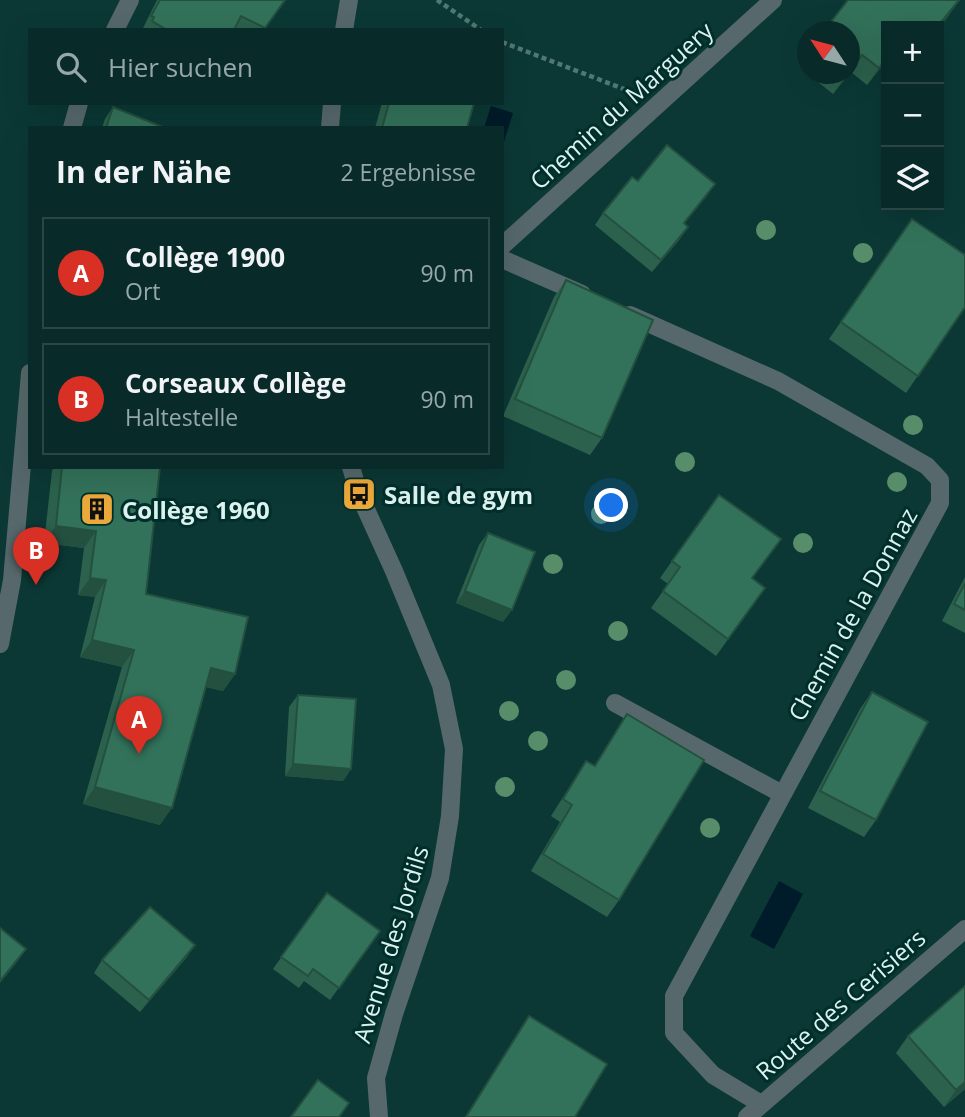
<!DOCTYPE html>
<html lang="de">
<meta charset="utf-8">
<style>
body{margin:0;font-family:"Open Sans",sans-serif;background:#113230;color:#f1f3f6}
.controls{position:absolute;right:21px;top:21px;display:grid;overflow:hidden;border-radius:0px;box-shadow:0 7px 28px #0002}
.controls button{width:63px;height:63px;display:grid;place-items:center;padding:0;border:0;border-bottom:2px solid #294645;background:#082a28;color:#f1f3f6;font:35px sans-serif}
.compass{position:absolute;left:797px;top:21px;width:63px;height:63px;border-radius:50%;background:#082a28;box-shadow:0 7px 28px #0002;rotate:306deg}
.you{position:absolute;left:612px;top:506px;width:24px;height:24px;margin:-18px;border:5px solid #fff;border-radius:50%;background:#1a73e8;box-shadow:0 0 0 10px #1a73e833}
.badge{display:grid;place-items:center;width:46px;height:46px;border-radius:50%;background:#d93025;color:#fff;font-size:23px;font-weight:700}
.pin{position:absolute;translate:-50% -58px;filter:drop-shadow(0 2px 4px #0008)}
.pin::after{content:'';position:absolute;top:37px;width:24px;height:21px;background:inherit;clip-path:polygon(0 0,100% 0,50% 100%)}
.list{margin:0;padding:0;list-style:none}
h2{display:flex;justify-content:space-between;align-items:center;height:91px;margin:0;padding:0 28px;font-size:30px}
h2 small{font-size:23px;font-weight:400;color:#98a7a8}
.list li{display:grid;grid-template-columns:46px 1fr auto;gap:21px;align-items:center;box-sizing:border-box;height:112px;margin:0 14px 14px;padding:0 14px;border:2px solid #294645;border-radius:0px}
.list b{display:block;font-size:26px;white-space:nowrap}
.list p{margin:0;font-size:23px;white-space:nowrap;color:#98a7a8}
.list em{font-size:23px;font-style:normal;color:#98a7a8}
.icon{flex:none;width:38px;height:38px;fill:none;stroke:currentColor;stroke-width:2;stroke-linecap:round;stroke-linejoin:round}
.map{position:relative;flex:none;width:965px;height:1117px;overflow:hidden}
.search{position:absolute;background:#082a28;box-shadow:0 7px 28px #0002;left:28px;top:28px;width:476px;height:77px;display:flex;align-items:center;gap:18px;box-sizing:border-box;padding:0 24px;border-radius:0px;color:#98a7a8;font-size:26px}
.panel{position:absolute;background:#082a28;box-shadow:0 7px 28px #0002;left:28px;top:126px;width:476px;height:343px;border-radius:0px}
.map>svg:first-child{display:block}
</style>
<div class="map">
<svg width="965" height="1117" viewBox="0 0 965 1117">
<rect width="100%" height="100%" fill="#0b3835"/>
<!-- water -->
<g fill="#001b2a">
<polygon points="491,106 513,113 502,148 502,128 484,128"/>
<polygon points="779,881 803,894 774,949 750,936"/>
</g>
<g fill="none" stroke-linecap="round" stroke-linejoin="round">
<!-- path -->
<g stroke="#517774" stroke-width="4.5" stroke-dasharray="5 3.5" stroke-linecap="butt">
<polyline points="437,0 481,30"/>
<polyline points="502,42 629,91"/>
</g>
<!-- minor -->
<g stroke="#56686b" stroke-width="18">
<polyline points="115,30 130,0"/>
<polyline points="344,30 349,0"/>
<polyline points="72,128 79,103"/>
<polyline points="330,128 332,103"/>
<polyline points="502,246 773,0"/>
<polyline points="502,259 582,294"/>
<polyline points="630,315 778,381 927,466 940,480 940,503 674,996 674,1033 713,1075 761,1104"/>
<polyline points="351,467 359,494 394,571 441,685 454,749 450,816 440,878 394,1014 376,1078 379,1117"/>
<polyline points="0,644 12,580 30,373"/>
<polyline points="615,703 782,794"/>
<polyline points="747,1117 965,929"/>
</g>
</g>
<!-- trees -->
<g fill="#588d69">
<circle cx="766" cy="230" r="10"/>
<circle cx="863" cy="253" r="10"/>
<circle cx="913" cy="425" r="10"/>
<circle cx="685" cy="462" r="10"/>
<circle cx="897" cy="482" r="10"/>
<circle cx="601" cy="514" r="10"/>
<circle cx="803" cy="543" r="10"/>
<circle cx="553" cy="564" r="10"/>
<circle cx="618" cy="631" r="10"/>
<circle cx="566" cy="680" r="10"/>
<circle cx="509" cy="711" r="10"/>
<circle cx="538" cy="741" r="10"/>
<circle cx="505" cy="787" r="10"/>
<circle cx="710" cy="828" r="10"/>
</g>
<!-- wall -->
<g fill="#2c624d">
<polygon points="157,0 285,0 264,30 142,30"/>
<polygon points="848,0 950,14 939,28 939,26 886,26 886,61 867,85 851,72 850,73 850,32 824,32"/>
<polygon points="808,62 808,73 802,69"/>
<polygon points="808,74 849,74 833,94"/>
<polygon points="382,103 474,103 467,128 375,128"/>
<polygon points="113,107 165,128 102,128 105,119"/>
<polygon points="638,181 715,184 684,224 680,239 652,272 595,225 603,213"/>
<polygon points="912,219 965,307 906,393 829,339"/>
<polygon points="566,280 602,438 590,455 503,416 554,297"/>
<polygon points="54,467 160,467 146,594 235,674 223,691 206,687 160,825 83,804 122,667 80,657 95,597 78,595 84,548 44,543 52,471"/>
<polygon points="719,495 752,578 765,588 716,656 651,608 668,584 660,578"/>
<polygon points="488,533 503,622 456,603 479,545"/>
<polygon points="965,577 965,633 942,621"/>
<polygon points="872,692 876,820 864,837 808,808 860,709"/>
<polygon points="298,695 351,769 343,781 285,776 289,707"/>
<polygon points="627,714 619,900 607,917 531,871 560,822 551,816 586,761 594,766"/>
<polygon points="327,893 380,931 330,1000 304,981 299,988 273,969"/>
<polygon points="187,957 140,1012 94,973 102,960"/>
<polygon points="965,986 965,1089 944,1107 896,1053 908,1036"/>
<polygon points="529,1016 575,1117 465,1117 518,1033"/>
</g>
<!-- shaded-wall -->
<g fill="#24503f">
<polygon points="960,0 950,14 939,28 939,26"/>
<polygon points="886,59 886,61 867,85 879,68"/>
<polygon points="847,74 849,74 833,94"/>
<polygon points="715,184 707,196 675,235 684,223"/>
<polygon points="688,227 680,239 652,272 661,260"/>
<polygon points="56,526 96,531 84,548 44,543"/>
<polygon points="90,578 106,580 95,597 78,595"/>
<polygon points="465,591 512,610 503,622 456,603"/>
<polygon points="92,640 134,650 122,667 80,657"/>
<polygon points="211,668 235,674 223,691 199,685"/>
<polygon points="293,764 351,769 343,781 285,776"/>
<polygon points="95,787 172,808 160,825 83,804"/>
<polygon points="195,945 187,957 140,1012 149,1000"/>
<polygon points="26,949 18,961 0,983 0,981"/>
<polygon points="965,1082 965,1089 944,1107 956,1090"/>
</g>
<!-- building -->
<g fill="#33725a" stroke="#24503f" stroke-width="2">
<polygon points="160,0 285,0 265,28 241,16 234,30 167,30 152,21 154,17 151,16"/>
<polygon points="848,0 959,0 938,26 886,26 886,59 879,68 862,55 850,71 850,32 831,32 832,30 827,27"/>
<polygon points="389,103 474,103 467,128 382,128"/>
<polygon points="113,107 165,128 106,128"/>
<polygon points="667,145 715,184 684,223 688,227 661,260 603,213 632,177 638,181"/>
<polygon points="912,219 965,255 965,307 918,376 841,322"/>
<polygon points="566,280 653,320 602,438 515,399"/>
<polygon points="62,467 160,467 146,594 248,617 235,674 211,668 172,808 95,787 134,650 92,640 106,580 90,578 96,531 56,526"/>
<polygon points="719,495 781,539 752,578 765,588 728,639 663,591 680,567 672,561"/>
<polygon points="488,533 535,552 512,610 465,591"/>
<polygon points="965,583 965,610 954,604"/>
<polygon points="872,692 928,722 876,820 820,791"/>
<polygon points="298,695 356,699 351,769 293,764"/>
<polygon points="627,714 704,760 619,900 543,854 572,805 563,799 586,761 595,766"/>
<polygon points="327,893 380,931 339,988 313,969 308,976 281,957"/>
<polygon points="150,907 195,945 149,1000 102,960"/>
<polygon points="0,928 26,949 0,981"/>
<polygon points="965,986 965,1082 956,1090 908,1036"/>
<polygon points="529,1016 607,1064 575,1117 466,1117"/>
<polygon points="318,1080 349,1103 339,1117 291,1117"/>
</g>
<!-- icons -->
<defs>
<g id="bus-square" transform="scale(1.75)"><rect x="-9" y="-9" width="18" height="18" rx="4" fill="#eba93a" stroke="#002e2b"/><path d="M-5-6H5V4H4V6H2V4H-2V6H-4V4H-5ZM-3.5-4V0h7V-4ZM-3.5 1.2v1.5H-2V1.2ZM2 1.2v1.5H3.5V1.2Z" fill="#111"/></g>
<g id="building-square" transform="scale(1.75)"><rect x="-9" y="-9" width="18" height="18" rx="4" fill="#eba93a" stroke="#002e2b"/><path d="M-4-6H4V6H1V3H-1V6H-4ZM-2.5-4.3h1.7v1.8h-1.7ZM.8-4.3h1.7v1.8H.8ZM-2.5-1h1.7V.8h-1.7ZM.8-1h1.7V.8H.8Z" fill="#111"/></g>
</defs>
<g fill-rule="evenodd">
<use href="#bus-square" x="359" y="494"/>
<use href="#building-square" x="97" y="509"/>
</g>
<g text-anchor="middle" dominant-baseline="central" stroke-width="6" stroke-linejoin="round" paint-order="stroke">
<!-- street labels -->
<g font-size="24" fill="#dbf2ef" stroke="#002e2b">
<text transform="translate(621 105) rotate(-42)">Chemin du Marguery</text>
<text transform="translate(852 614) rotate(-61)">Chemin de la Donnaz</text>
<text transform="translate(390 944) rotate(-73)">Avenue des Jordils</text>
<text transform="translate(840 1004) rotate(-41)">Route des Cerisiers</text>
</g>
<!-- poi labels -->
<g font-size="24" font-weight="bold" fill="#dbf2ef" stroke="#002e2b" text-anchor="start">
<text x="384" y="494">Salle de gym</text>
<text x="122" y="509">Collège 1960</text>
</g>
</g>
</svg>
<div class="controls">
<button>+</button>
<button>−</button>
<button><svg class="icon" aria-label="layers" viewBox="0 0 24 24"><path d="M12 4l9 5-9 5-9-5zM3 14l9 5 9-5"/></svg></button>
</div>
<svg class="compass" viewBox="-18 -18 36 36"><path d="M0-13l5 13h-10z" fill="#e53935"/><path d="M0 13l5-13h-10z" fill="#98a7a8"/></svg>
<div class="you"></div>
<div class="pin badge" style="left:139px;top:754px">A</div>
<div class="pin badge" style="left:36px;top:585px">B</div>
<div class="search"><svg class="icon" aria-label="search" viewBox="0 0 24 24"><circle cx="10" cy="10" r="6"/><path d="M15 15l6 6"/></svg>Hier suchen</div>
<section class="panel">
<h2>In der Nähe<small>2 Ergebnisse</small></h2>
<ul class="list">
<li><span class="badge">A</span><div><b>Collège 1900</b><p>Ort</p></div><em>90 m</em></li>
<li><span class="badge">B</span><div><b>Corseaux Collège</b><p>Haltestelle</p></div><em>90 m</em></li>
</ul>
</section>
</div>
